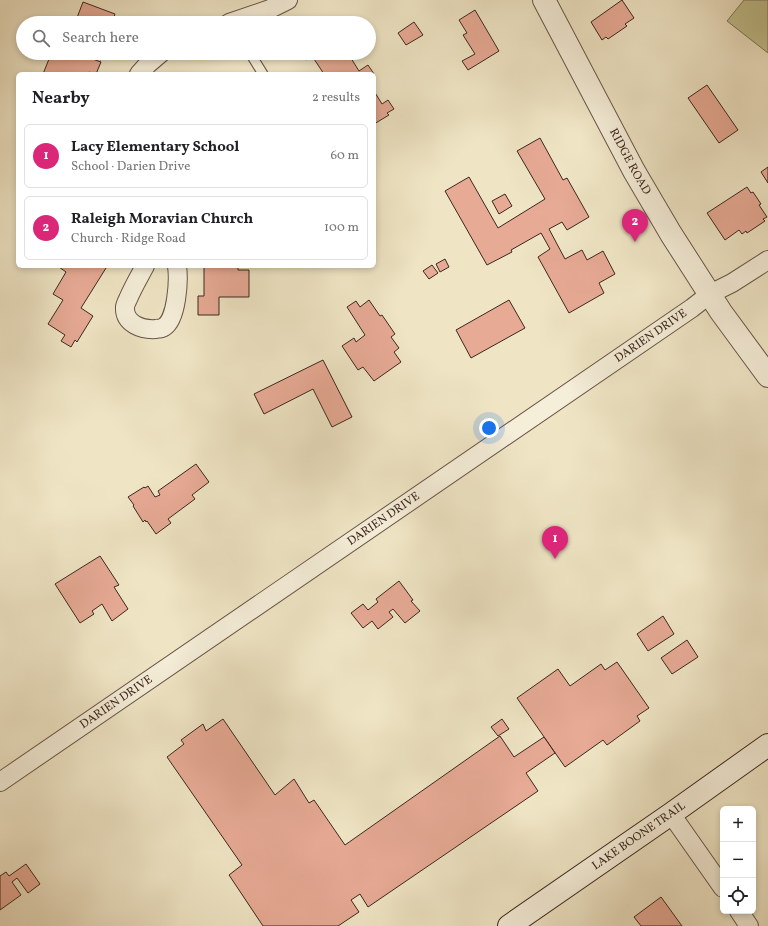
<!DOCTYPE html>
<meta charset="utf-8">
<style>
body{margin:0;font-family:Vollkorn,serif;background:#f2f2f2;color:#202124}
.controls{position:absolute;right:12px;bottom:12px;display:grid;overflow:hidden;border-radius:6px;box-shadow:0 2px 6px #0003}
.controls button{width:36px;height:36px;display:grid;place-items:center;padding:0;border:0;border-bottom:1px solid #e0e0e0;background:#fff;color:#202124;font:20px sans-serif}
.you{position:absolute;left:489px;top:428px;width:14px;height:14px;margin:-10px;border:3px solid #fff;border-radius:50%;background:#1a73e8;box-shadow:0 0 0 6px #1a73e833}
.badge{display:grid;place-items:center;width:26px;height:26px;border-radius:50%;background:#db2777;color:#fff;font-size:13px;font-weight:700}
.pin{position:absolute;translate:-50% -33px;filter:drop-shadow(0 1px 2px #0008)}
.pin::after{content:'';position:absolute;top:21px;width:14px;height:12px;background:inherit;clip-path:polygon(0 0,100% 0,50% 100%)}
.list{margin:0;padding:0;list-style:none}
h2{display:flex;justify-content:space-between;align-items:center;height:52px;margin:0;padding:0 16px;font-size:17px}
h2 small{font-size:13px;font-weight:400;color:#757577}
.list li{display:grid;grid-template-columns:26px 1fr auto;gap:12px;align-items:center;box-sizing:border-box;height:64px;margin:0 8px 8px;padding:0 8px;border:1px solid #e0e0e0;border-radius:6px}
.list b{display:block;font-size:15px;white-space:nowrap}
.list p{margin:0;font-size:13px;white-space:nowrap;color:#757577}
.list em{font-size:13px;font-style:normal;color:#757577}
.icon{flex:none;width:22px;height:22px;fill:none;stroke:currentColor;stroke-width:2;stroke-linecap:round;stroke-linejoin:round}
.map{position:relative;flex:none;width:768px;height:926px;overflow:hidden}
.search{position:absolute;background:#fff;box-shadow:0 2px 6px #0003;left:16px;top:16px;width:360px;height:44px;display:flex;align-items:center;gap:10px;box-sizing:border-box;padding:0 14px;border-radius:22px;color:#757577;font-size:15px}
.panel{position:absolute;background:#fff;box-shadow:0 2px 6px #0003;left:16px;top:72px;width:360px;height:196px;border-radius:6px}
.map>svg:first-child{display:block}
</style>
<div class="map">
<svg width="768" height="926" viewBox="0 0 768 926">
<rect width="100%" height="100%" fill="#efe5c5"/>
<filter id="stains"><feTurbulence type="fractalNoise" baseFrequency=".005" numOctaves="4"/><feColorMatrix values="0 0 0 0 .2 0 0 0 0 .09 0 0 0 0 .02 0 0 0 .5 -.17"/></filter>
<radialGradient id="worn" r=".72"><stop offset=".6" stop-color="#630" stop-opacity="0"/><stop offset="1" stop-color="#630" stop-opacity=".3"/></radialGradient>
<!-- green -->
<polygon fill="#c1c28f" stroke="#7e7456" points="744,0 768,0 768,53 727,21"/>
<!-- building -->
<g fill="#e7aa95" stroke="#3c271e">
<polygon points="622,0 634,18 625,24 627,26 608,39 606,37 602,40 591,22"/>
<polygon points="83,2 115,14 112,23 75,23"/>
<polygon points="475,10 499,51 468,70 462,61 475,54 463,35 467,33 459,20"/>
<polygon points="414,22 423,35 406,45 398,33"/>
<polygon points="55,53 104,53 101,60 91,56 90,58 101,62 96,74 93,74 89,72 88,74 43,74 51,54 54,55"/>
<polygon points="302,53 352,53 349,55 359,71 368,65 374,74 324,74 312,56 306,60"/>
<polygon points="707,85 738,130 719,143 688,98"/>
<polygon points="374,91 382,104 388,100 394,109 387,113 389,115 374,124"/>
<polygon points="540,138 563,180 567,178 589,217 567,230 562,222 549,229 565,259 582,250 587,260 603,251 615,274 599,283 604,293 569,313 538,257 550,249 541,233 511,250 512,252 487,265 445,191 469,177 498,228 545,199 517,151"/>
<polygon points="768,167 768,183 761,172"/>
<polygon points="747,187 751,193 753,192 761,204 759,205 767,217 763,219 765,221 747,233 746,231 742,234 739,230 725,240 707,213"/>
<polygon points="505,194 512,206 499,214 492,201"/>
<polygon points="445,259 449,267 440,272 436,264"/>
<polygon points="432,265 438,273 429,279 423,271"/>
<polygon points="60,266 104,266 106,268 81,308 93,316 77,342 75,340 71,347 61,341 65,335 48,324 63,300 53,294 66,272 59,267"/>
<polygon points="204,266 238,266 238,270 249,270 249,297 219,297 219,315 198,315 198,296 204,296"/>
<polygon points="369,300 380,316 382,315 395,334 391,337 399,348 394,352 401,362 374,381 363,367 358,370 342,346 354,338 356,342 365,335 347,307 356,301 360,307"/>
<polygon points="509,300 525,328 471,358 456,330"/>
<polygon points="323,360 352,417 332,427 313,389 264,414 254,394"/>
<polygon points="196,464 209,482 192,495 195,499 168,519 171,523 156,534 147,521 146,522 145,520 143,522 133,506 134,505 128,497 144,487 145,488 148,486 155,497 160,495 158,491"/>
<polygon points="100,556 119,585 114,587 128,609 112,621 102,604 92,611 94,614 80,623 55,584"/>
<polygon points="399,581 413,600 411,601 420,611 405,623 393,609 389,612 393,617 378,629 372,621 363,628 351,613 363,604 368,610 378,602 376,599"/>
<polygon points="663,616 674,634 648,651 637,634"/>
<polygon points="687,640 698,657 672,674 661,658"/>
<polygon points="617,662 649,708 637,716 640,721 607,745 603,740 565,767 517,698 558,669 570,686 601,664 605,670"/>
<polygon points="223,719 275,795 294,779 309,803 314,800 345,845 500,736 514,757 544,737 555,753 526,773 538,791 368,907 360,894 351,900 359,912 338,926 263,926 229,875 242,865 167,757 184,744 181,740 203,724 206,731"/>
<polygon points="502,719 509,729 498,736 491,727"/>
<polygon points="26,864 40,884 28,893 17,878 12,882 21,895 0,910 0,876 6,872 9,876"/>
<polygon points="661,897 682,926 641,926 634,917"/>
</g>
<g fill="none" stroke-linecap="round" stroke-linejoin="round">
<!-- service casing -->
<g stroke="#695648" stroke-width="11">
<polyline id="service" points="250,53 263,74"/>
</g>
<!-- minor casing -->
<g stroke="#695648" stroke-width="20">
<g id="minor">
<polyline points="229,23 270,9 288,0"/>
<polyline points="139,74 148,64 161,53"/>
<path d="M145,266C139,277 133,287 128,299C127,301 125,305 125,307C124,324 142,330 156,329C159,328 162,329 164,327C177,319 179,280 177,266"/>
<path id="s1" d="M0,782L692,308L710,294L732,283L768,260"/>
<polyline points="671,814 723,888"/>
<polyline points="739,911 749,926"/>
</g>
</g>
<!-- tertiary casing -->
<g stroke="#695648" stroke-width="24">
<g id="tertiary">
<path id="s2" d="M544,0L634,171L671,234L721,312L768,376"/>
</g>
</g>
<!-- secondary casing -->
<g stroke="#3c271e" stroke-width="24">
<g id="secondary">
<path id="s3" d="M509,926L671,814L768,745"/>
</g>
</g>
<!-- service -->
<use href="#service" stroke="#f5eed9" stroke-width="9"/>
<!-- minor -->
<use href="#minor" stroke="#f5eed9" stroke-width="18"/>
<!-- tertiary -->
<use href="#tertiary" stroke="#f5eed9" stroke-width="22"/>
<!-- secondary -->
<use href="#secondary" stroke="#f5eed9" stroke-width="22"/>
</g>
<g text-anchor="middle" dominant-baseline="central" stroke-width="3" stroke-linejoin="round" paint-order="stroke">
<!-- street labels -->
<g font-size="12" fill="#3c271e" stroke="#f5eed9">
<text stroke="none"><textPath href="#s2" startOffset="183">RIDGE ROAD</textPath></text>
<text stroke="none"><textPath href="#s1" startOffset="789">DARIEN DRIVE</textPath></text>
<text stroke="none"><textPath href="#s1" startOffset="465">DARIEN DRIVE</textPath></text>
<text stroke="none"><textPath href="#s1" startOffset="141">DARIEN DRIVE</textPath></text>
<text stroke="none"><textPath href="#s3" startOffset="158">LAKE BOONE TRAIL</textPath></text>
</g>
</g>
<rect width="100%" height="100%" filter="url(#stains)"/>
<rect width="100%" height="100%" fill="url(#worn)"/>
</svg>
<div class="controls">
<button>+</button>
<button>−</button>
<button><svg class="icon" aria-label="locate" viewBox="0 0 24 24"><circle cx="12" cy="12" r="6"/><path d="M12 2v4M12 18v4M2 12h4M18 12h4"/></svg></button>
</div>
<div class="you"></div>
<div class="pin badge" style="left:555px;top:559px">1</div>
<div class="pin badge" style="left:635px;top:242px">2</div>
<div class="search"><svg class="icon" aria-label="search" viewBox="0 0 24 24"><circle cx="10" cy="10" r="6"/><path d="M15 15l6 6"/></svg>Search here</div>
<section class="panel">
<h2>Nearby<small>2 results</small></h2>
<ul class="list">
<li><span class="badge">1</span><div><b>Lacy Elementary School</b><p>School · Darien Drive</p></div><em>60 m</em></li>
<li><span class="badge">2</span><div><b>Raleigh Moravian Church</b><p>Church · Ridge Road</p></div><em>100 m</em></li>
</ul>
</section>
</div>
